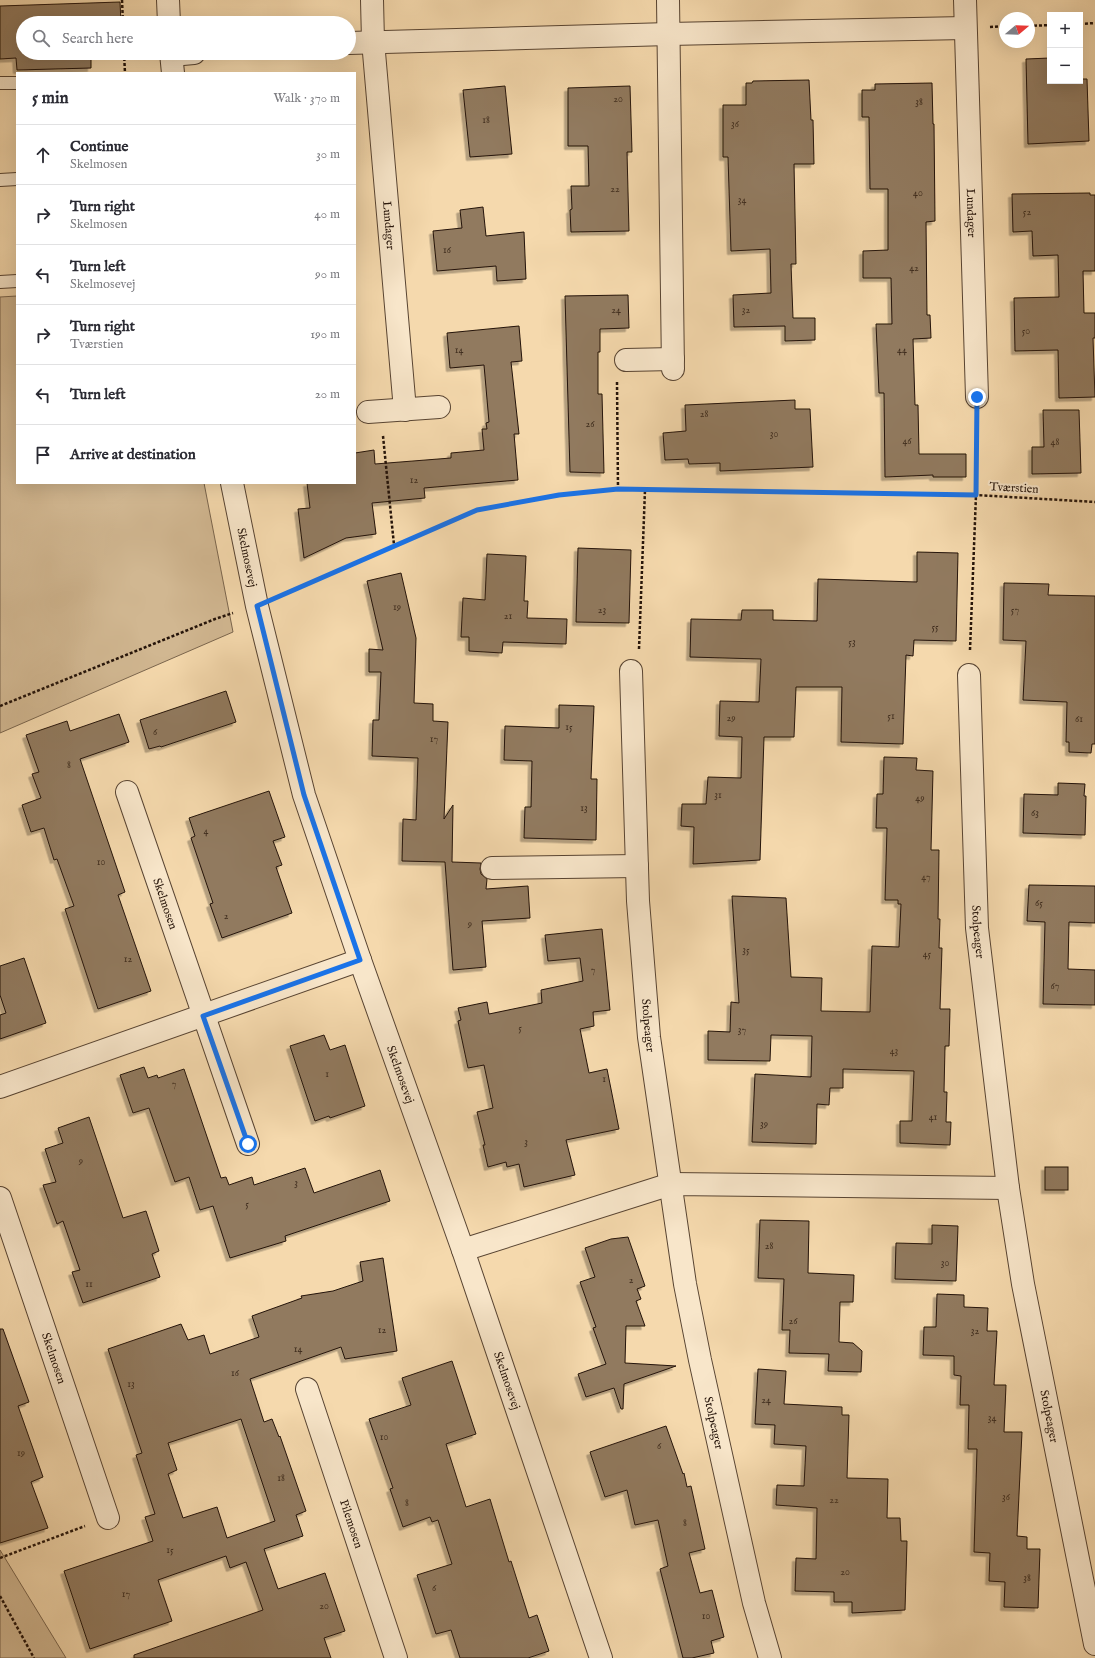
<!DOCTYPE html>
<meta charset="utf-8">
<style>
body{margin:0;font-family:"IM FELL English",serif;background:#f7f7f7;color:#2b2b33}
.controls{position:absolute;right:12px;top:12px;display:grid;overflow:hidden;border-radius:0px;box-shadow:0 4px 16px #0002}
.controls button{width:36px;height:36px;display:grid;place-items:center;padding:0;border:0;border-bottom:1px solid #e1e1e2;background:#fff;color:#2b2b33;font:20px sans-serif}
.compass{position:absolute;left:999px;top:12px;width:36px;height:36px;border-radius:50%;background:#fff;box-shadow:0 4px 16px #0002;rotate:71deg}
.stop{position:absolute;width:12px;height:12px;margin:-9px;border:3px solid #1a73e8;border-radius:50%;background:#fff}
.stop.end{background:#1a73e8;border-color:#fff;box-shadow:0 1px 4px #0008}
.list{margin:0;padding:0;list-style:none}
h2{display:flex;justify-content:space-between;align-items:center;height:52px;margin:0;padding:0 16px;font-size:17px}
h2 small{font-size:13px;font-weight:400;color:#7c7c81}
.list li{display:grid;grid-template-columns:26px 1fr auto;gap:12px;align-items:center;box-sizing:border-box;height:60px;padding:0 16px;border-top:1px solid #e1e1e2}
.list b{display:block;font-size:15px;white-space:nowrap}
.list p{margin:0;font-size:13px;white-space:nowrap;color:#7c7c81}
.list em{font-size:13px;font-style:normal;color:#7c7c81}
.icon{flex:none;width:22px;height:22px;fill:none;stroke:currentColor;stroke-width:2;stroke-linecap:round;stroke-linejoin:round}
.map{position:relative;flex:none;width:1095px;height:1658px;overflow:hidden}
.search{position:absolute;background:#fff;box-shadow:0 4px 16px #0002;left:16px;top:16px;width:340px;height:44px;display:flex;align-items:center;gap:10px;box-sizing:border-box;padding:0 14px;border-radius:22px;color:#7c7c81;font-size:15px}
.panel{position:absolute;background:#fff;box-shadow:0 4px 16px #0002;left:16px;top:72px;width:340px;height:412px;border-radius:0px}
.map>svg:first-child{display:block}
</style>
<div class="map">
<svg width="1095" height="1658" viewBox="0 0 1095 1658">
<defs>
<filter id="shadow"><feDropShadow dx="-3.5" dy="3.5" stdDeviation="0" flood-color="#0004"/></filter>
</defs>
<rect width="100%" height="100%" fill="#f5d9ad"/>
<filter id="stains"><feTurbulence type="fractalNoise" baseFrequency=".005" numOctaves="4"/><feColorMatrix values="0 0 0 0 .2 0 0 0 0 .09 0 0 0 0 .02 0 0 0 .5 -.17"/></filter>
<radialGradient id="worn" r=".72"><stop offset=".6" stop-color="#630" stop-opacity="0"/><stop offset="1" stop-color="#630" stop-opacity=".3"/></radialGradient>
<!-- green -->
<g fill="#d1b791" stroke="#7a654d">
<polygon points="17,296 17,483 204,483 233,632 0,733 0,297"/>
<polygon points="0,1550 66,1658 0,1658"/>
</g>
<!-- building -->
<g fill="#917a5e" stroke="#241309" fill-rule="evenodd" filter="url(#shadow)">
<polygon points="120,2 121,23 23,23 23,53 122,54 91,55 91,68 17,70 16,58 0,59 0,6"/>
<polygon points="1050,58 1050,81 1080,81 1080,77 1082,77 1082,79 1087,79 1089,141 1028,144 1026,59"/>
<polygon points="809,80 811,120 813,120 814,164 794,164 796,264 791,264 793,318 815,318 815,340 785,341 785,326 734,327 733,295 771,293 770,249 731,251 728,157 723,157 723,105 746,105 746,83 752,83 753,81"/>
<polygon points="932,83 933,124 934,124 935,221 926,222 927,315 930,315 931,338 913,339 915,405 918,405 919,454 966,454 966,477 933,477 933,475 885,477 884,393 879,393 876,324 892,324 891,278 863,278 863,251 888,250 888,189 870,189 869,117 862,117 862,90 875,90 875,84"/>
<polygon points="505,86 512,154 470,157 463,90"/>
<polygon points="630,86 632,152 627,152 629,231 571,232 570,210 572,209 571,186 589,186 588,146 568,146 568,88"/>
<polygon points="1090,193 1090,195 1095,195 1095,271 1083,271 1084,313 1095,313 1095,338 1093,338 1095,397 1059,398 1058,350 1015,351 1014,298 1059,297 1058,255 1033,256 1032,231 1013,232 1012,194"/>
<polygon points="483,207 486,236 524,232 526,279 497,281 496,266 437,271 433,231 462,228 460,210"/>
<polygon points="628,295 629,328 600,329 600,352 598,352 598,394 602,394 604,473 570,472 565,296"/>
<polygon points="519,326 522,361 511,362 519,434 514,434 518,480 424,488 425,498 372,503 376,534 346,538 304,558 298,509 310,508 307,483 355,483 355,453 374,450 375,464 451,458 451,453 484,450 482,429 487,429 486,423 489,422 484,365 450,368 447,333"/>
<polygon points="795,400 795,409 810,409 813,467 720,471 720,463 689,464 688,459 665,460 663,433 686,431 685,405"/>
<polygon points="1043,410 1079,410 1081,473 1032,474 1032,447 1044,447"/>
<polygon points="578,548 631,550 629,623 576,622"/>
<polygon points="917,552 958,553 956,641 914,640 913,656 906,655 903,744 841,742 842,687 796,687 794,737 764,737 760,860 693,864 694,827 681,826 682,804 706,804 708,777 741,778 742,737 719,736 720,701 759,702 761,659 690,657 691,619 741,620 742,610 773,610 773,620 817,621 818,579 917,582"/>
<polygon points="487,554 526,556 524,601 528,601 527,618 567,619 566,644 503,642 502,653 469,651 469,637 461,637 463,598 485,600"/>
<polygon points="401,573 416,638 414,703 433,704 433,721 448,722 444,819 453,805 452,862 481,863 480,869 481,874 487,879 486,889 528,886 530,918 482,921 486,967 453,970 445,862 402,861 403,819 416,820 418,758 372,756 373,720 379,720 381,672 369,672 369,649 383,650 367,581"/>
<polygon points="1004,583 1049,584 1048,595 1095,596 1095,744 1092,744 1091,753 1069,752 1069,742 1066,742 1067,702 1023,700 1026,641 1003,640"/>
<polygon points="226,691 236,722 161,747 160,746 149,749 140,720"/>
<polygon points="559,705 594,706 591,779 597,779 596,840 524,838 525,807 531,807 532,761 504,760 505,726 559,728"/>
<polygon points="119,714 129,742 80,759 125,892 118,895 151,991 98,1009 65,909 74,906 57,859 54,860 44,828 31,832 22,805 41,798 32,774 39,772 26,735 67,721 70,731"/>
<polygon points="884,757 917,758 916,770 933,771 931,850 939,850 938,919 940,919 939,948 942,948 940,1009 950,1009 949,1046 945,1046 944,1092 947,1092 946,1122 951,1122 950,1145 900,1143 900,1121 912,1121 914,1071 843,1069 843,1088 830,1088 829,1105 817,1104 816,1144 752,1142 755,1074 811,1077 812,1036 771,1035 770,1061 708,1060 708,1031 730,1032 731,1002 739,1003 732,896 786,898 791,977 822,978 821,1011 870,1012 872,946 899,947 901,904 898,904 898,900 885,900 887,828 876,828 877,794 883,794"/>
<polygon points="1058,783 1085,784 1084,796 1086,796 1085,835 1023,833 1024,794 1058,795"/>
<polygon points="269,791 285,837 273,841 282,865 276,867 292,913 222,938 210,904 213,903 191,838 195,836 189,818"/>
<polygon points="1029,885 1095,886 1095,923 1069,922 1068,969 1095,970 1095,1005 1043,1004 1045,922 1027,921"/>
<polygon points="602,929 610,1010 593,1012 594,1026 580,1029 589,1073 607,1069 619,1129 566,1140 575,1175 524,1187 519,1164 507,1167 506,1162 488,1167 483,1145 485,1145 477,1112 493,1108 484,1065 468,1068 458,1021 461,1020 458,1008 487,1002 489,1014 542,1003 541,990 583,981 580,958 548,961 545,935"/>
<polygon points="24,958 46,1023 0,1039 0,1015 6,1013 0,995 0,966"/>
<polygon points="324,1035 330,1050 345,1045 365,1106 330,1118 329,1116 315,1121 290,1046"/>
<polygon points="144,1067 148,1078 157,1075 158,1078 184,1069 221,1178 226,1177 229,1185 252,1177 254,1185 305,1168 314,1193 380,1170 390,1201 285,1236 286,1241 230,1258 213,1206 200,1210 189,1177 175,1182 149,1108 133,1113 120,1075"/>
<polygon points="89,1117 123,1218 146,1211 159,1251 152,1254 160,1277 83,1303 72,1272 80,1270 63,1221 57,1224 43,1185 56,1182 45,1149 63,1143 58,1128"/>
<rect x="1045" y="1167" width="23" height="23"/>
<polygon points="760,1220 809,1221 808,1273 854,1275 853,1302 840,1302 839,1342 853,1343 862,1351 861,1372 828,1371 829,1354 789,1353 790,1330 782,1330 784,1279 758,1278"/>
<polygon points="932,1225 958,1226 956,1281 895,1279 896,1243 932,1244"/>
<polygon points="628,1237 645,1286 637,1289 641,1299 636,1301 645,1326 626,1326 625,1363 676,1366 624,1384 623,1409 621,1409 614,1388 586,1397 578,1374 606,1364 593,1328 596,1327 580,1282 595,1277 585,1248 611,1239"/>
<path d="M383,1258L397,1351L345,1359L341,1347L250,1379L264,1422L272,1419L279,1437L280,1436L306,1511L296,1515L303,1536L264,1549L278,1589L325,1573L345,1631L324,1638L331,1658H134V1655L263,1610L246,1562L230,1568L226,1556L158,1580L172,1621L90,1649L64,1571L153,1541L145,1517L155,1514L136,1455L142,1453L108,1349L181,1324L188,1340L204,1335L210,1354L259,1337L252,1316L302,1298L301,1296L333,1291L363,1281L360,1262ZM241,1419L275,1521L227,1538L217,1507L183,1518L168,1474L177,1470L168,1443Z"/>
<polygon points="937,1294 964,1295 964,1307 988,1308 987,1331 997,1331 994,1385 1006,1385 1004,1432 1022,1432 1017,1536 1027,1537 1027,1549 1040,1549 1038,1608 1004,1607 1005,1582 989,1581 990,1553 974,1552 977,1449 968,1449 969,1405 960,1405 961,1376 954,1375 954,1356 923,1355 924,1327 936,1327"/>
<polygon points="0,1329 3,1329 29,1402 18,1406 43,1477 31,1482 48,1528 0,1543"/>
<polygon points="452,1361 476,1434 446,1444 466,1507 490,1499 509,1562 511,1561 529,1618 537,1615 549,1651 528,1658 460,1658 451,1630 436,1634 417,1575 452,1564 438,1520 432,1522 430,1517 403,1527 390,1489 393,1488 369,1419 411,1405 402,1378"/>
<polygon points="758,1369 786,1371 784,1404 842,1407 842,1415 849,1415 847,1478 888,1479 887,1518 900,1518 901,1541 907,1541 905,1610 852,1613 852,1602 834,1602 834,1592 795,1591 796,1558 816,1559 817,1508 776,1505 777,1485 804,1486 806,1446 774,1444 775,1425 755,1424"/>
<polygon points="666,1426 683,1474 684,1473 687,1487 691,1486 705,1549 689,1553 700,1593 712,1590 724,1637 711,1641 714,1653 692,1658 683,1658 660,1569 668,1566 658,1520 635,1525 627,1490 605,1497 590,1452"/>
</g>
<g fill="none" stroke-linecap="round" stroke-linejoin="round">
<!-- lane casing -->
<g stroke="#584432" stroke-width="14">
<g id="lane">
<polyline points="0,83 17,83"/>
<polyline points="0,180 17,179"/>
<polyline points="0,282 17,281"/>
</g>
</g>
<!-- street casing -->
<g stroke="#584432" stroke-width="24">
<g id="street">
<polyline points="168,0 169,23"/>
<path id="s1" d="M372,0L373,41L405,410"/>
<polyline points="668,0 673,369"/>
<path id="s2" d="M965,0L977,397"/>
<polyline points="349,43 669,34 965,28"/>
<polyline points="171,53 173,73"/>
<polyline points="171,55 194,53"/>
<polyline points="626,360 673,359"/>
<polyline points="368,412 439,407"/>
<path id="s3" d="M232,483L257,606L304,795L360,960L463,1250L601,1658"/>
<path id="s4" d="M631,671L638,901L649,1037L685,1284L700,1360L754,1603L770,1658"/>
<path id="s5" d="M969,675L977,928L1008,1188L1023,1284L1095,1644"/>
<path id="s6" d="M127,792L248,1144"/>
<polyline points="492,868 637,866"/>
<polyline points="0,1087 360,960"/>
<path id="s7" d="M0,1198L108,1518"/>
<polyline points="463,1250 671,1184 1008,1188"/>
<path id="s8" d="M307,1389L396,1658"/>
</g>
</g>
<!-- path -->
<g stroke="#241309" stroke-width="2.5" stroke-dasharray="3 2" stroke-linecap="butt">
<polyline points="122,0 123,23"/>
<polyline points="1080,24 1095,23"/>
<polyline points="1029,26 1050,25"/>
<polyline points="990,27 1005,26"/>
<polyline points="124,53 125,73"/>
<polyline points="617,382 618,489"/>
<polyline points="383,436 394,545"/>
<polyline points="279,596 477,510 559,495 618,489 645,490 976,495 1095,502"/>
<polyline points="639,649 645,490"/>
<polyline points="970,650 976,495 977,421"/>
<polyline points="0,706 215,619 233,613"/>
<polyline points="0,1558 85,1526"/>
<polyline points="0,1596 34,1658"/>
</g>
<!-- lane -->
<use href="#lane" stroke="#f8e6ca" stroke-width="12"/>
<!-- street -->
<use href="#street" stroke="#f8e6ca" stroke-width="22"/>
</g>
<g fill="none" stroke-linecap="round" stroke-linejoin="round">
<!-- route -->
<polyline stroke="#1a73e8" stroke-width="5" points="248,1144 203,1016 360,960 304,795 257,606 477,510 559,495 618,489 976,495 977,397"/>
</g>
<g text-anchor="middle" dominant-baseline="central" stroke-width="4" stroke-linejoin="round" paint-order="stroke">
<!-- number labels -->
<g font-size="10" fill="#3f2d1e">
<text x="618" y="99">20</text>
<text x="919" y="102">38</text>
<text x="486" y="120">18</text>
<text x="735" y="124">36</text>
<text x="615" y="189">22</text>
<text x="918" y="193">40</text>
<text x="742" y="200">34</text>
<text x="1027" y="212">52</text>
<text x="447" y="250">16</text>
<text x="914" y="268">42</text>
<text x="616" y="310">24</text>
<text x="746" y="310">32</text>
<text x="1026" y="331">50</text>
<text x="459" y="350">14</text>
<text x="902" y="350">44</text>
<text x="704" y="414">28</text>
<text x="590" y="424">26</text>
<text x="774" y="434">30</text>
<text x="907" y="441">46</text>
<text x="1055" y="442">48</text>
<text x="414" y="480">12</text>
<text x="397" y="607">19</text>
<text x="602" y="610">23</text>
<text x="1015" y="610">57</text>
<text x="508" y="616">21</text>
<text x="935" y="627">55</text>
<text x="852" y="642">53</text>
<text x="891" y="716">51</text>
<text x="731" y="718">29</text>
<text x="1079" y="719">61</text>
<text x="569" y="727">15</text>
<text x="155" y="732">6</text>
<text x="434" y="739">17</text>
<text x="69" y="765">8</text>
<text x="718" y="795">31</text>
<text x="920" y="798">49</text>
<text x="584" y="808">13</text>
<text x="1035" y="813">63</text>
<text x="206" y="831">4</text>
<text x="101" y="862">10</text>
<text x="926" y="877">47</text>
<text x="1039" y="903">65</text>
<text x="226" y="916">2</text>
<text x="470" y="924">9</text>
<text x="746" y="950">35</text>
<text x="927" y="954">45</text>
<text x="128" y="959">12</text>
<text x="593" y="970">7</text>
<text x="1055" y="986">67</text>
<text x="520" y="1028">5</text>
<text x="742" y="1030">37</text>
<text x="894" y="1051">43</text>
<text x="327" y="1074">1</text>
<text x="604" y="1079">1</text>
<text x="174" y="1084">7</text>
<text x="933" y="1117">41</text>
<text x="764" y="1124">39</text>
<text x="526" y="1142">3</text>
<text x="81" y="1161">9</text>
<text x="296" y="1183">3</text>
<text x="247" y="1204">5</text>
<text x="769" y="1246">28</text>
<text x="945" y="1263">30</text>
<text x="631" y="1280">2</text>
<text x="89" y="1284">11</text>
<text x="793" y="1321">26</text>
<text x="382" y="1330">12</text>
<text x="975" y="1331">32</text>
<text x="298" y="1349">14</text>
<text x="235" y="1373">16</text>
<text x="131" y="1384">13</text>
<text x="766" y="1400">24</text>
<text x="992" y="1418">34</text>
<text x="384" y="1437">10</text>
<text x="659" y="1446">6</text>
<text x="21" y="1453">19</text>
<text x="281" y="1478">18</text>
<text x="1006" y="1497">36</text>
<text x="834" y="1500">22</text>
<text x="407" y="1503">8</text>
<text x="685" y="1523">8</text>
<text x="170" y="1550">15</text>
<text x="845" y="1572">20</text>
<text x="1027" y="1578">38</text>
<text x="434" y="1588">6</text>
<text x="126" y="1594">17</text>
<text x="324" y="1606">20</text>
<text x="706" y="1616">10</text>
</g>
<!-- street labels -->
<g font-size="12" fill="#241309" stroke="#f8e6ca">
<text stroke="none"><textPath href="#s2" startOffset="213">Lundager</textPath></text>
<text stroke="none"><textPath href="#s1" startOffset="226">Lundager</textPath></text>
<text transform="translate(1014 488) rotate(3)">Tværstien</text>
<text stroke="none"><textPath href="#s3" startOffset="76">Skelmosevej</textPath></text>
<text stroke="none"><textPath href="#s6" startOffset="118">Skelmosen</textPath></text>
<text stroke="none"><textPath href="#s5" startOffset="257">Stolpeager</textPath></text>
<text stroke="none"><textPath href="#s4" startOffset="355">Stolpeager</textPath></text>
<text stroke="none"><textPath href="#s3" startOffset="616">Skelmosevej</textPath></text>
<text stroke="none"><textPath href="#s7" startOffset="169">Skelmosen</textPath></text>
<text stroke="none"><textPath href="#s3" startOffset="940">Skelmosevej</textPath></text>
<text stroke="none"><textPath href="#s5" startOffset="747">Stolpeager</textPath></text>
<text stroke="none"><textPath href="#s4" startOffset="758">Stolpeager</textPath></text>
<text stroke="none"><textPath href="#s8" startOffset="142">Pilemosen</textPath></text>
</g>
</g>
<rect width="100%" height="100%" filter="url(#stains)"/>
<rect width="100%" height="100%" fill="url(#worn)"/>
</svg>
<div class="controls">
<button>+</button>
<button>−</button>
</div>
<svg class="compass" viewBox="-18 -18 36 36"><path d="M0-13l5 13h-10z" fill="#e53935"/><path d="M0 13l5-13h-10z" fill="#7c7c81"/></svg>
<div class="stop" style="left:248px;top:1144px"></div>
<div class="stop end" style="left:977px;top:397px"></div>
<div class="search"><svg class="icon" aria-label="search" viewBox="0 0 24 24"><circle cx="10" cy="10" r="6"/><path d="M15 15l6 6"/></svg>Search here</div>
<section class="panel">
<h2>5 min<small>Walk · 370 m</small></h2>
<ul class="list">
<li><svg class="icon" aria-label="ahead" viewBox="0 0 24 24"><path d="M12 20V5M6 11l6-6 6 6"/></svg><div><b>Continue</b><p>Skelmosen</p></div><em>30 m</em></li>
<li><svg class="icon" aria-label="right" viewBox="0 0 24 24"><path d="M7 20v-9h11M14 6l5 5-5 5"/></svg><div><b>Turn right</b><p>Skelmosen</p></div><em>40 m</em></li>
<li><svg class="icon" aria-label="left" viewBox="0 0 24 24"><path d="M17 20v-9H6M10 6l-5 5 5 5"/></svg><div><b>Turn left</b><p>Skelmosevej</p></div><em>90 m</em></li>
<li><svg class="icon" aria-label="right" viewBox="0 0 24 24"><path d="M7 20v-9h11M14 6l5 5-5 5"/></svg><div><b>Turn right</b><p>Tværstien</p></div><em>190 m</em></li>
<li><svg class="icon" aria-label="left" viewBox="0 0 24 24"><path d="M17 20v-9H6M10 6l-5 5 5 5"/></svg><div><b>Turn left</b></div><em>20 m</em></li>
<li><svg class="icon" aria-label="arrive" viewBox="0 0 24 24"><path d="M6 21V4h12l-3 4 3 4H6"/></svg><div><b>Arrive at destination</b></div></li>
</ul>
</section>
</div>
